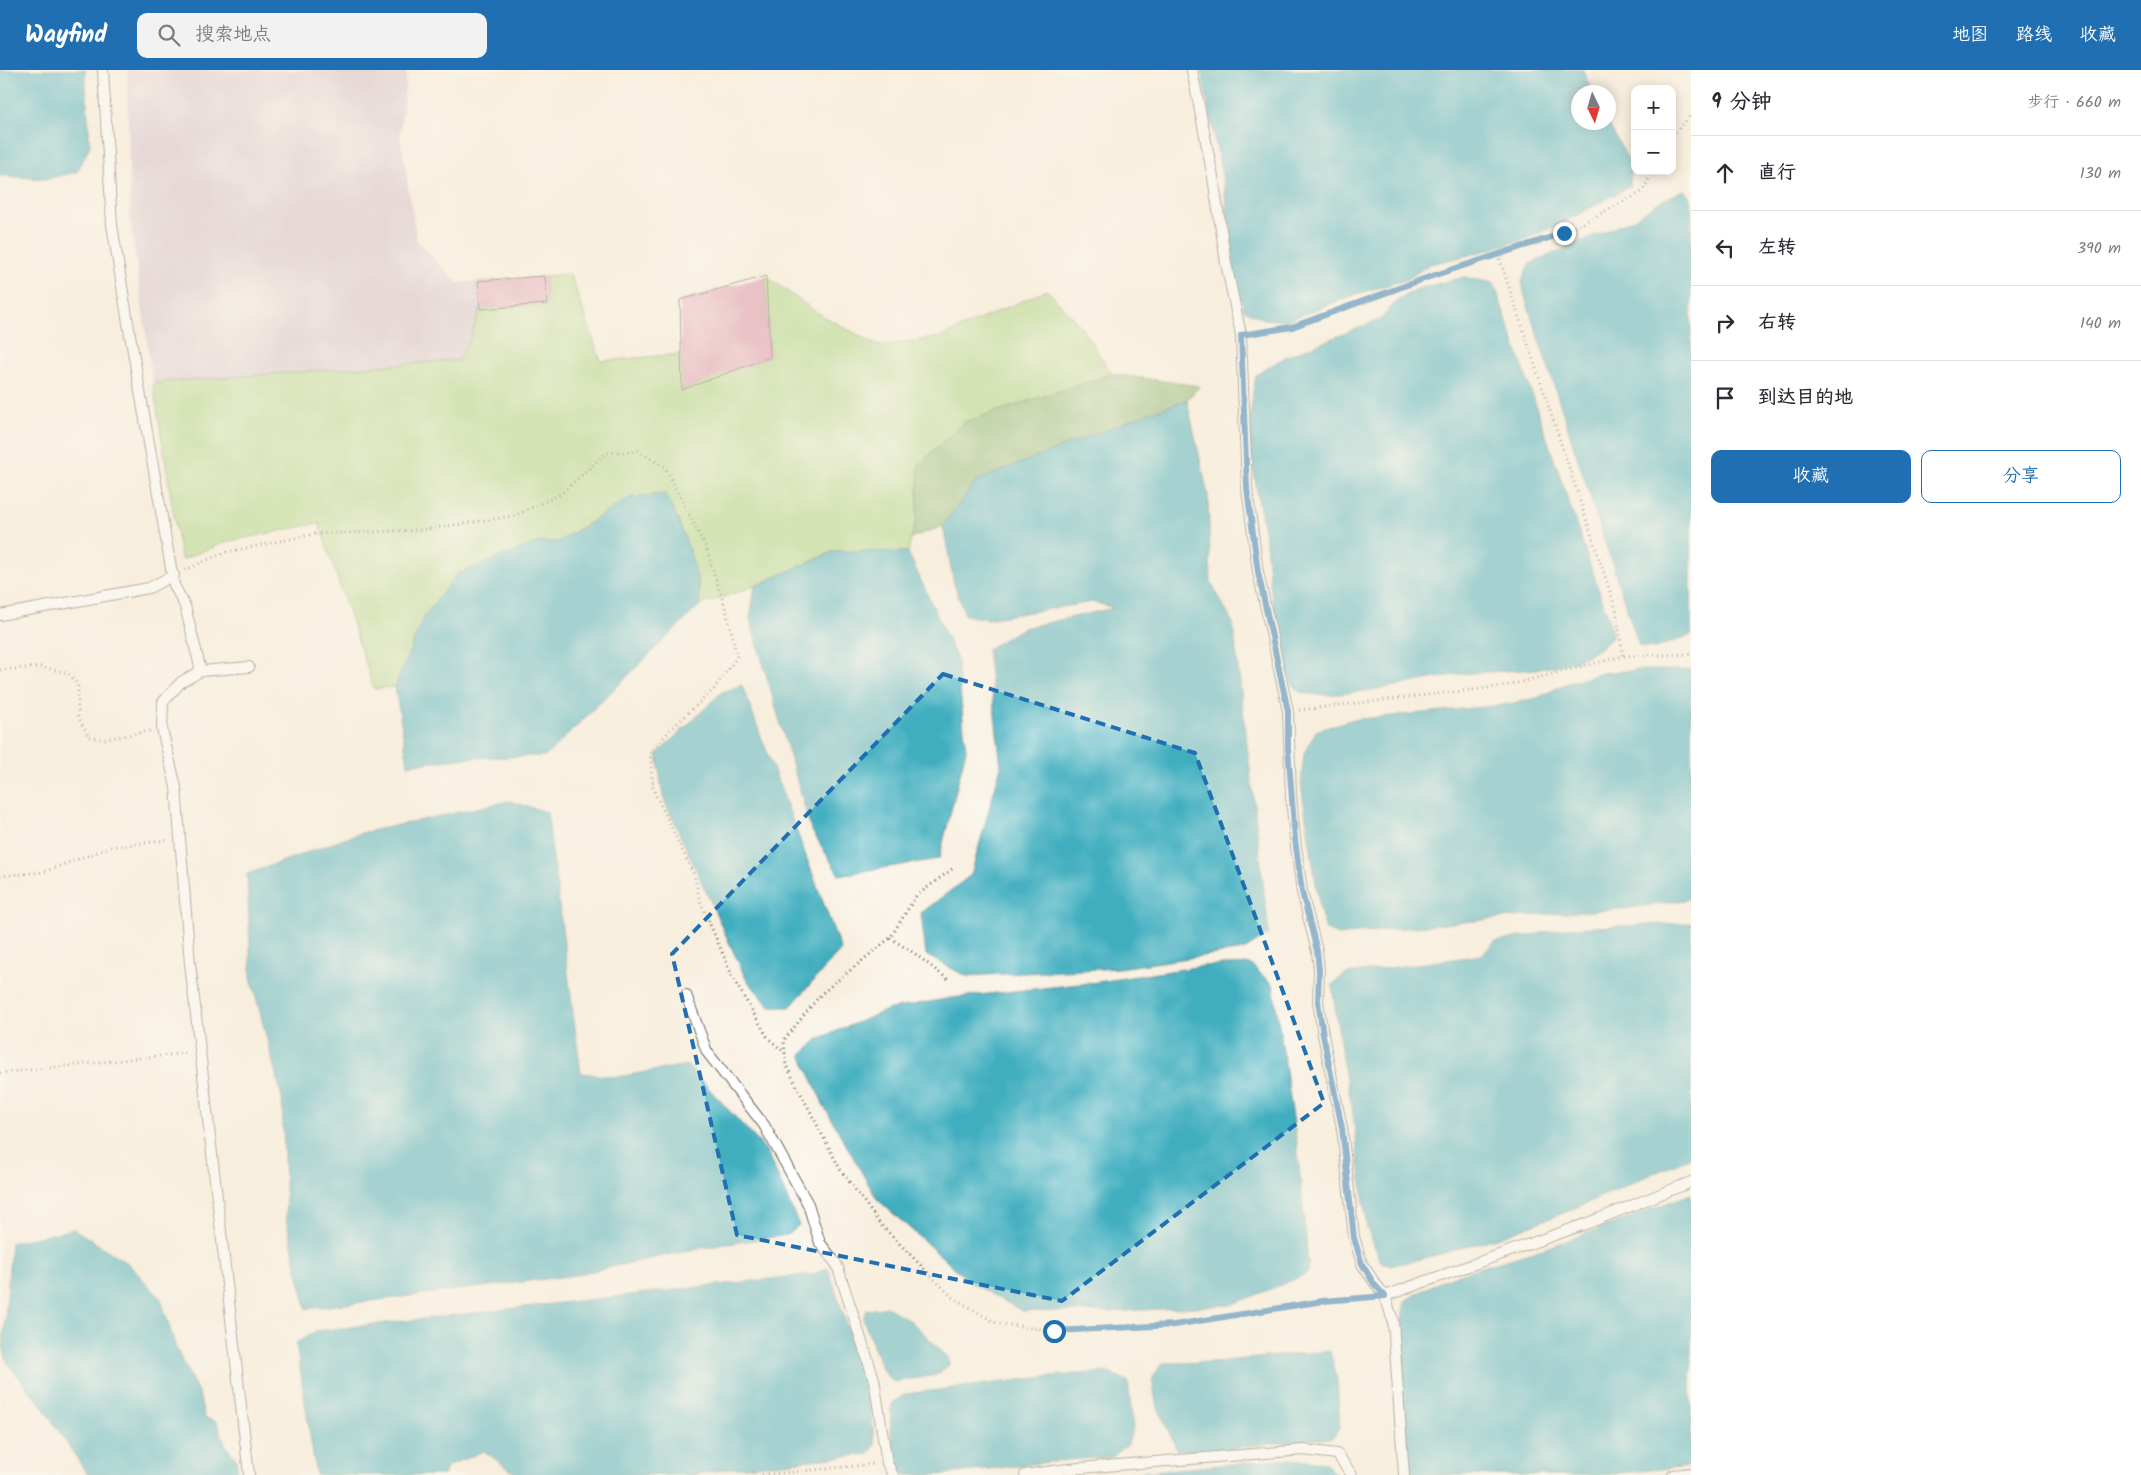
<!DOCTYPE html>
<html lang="zh">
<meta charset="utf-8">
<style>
body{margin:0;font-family:Kalam,"LXGW WenKai TC",sans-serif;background:#f2f2f3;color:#2b2b33}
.controls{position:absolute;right:15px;top:15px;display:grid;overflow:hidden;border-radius:10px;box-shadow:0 2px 12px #0003}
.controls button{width:45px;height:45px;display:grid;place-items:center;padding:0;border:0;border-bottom:1px solid #e1e1e2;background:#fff;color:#2b2b33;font:25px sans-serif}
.compass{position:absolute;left:1571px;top:15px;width:45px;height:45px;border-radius:50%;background:#fff;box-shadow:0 2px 12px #0003;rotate:175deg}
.stop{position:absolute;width:15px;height:15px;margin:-11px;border:4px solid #1f6fb2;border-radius:50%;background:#fff}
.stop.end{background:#1f6fb2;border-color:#fff;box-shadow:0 1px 5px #0008}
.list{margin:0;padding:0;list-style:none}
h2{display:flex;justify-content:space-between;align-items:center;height:65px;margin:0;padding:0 20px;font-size:21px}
h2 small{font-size:16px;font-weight:400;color:#7c7c81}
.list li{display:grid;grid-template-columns:32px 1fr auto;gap:15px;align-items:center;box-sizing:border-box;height:75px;padding:0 20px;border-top:1px solid #e1e1e2}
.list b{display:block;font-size:19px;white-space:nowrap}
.list em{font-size:16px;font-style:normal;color:#7c7c81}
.actions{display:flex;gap:10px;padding:15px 20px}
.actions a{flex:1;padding:11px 0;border:1px solid #1f6fb2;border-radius:10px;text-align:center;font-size:18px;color:#1f6fb2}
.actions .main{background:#1f6fb2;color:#fff}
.icon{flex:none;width:28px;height:28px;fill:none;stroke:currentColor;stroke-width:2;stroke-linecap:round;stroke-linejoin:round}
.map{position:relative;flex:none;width:1691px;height:1405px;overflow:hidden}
header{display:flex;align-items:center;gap:30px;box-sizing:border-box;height:70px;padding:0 25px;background:#1f6fb2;color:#fff}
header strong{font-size:24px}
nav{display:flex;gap:28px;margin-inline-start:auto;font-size:18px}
.search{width:350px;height:45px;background:#f2f2f3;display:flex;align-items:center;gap:12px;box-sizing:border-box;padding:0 18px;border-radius:10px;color:#7c7c81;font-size:19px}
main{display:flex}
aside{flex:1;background:#fff}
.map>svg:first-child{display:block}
</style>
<header>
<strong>Wayfind</strong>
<div class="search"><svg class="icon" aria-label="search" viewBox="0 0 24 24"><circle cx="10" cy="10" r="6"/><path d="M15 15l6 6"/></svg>搜索地点</div>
<nav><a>地图</a><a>路线</a><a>收藏</a></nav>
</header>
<main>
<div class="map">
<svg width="1691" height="1405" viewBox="0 0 1691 1405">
<rect width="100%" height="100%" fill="#fdfcf7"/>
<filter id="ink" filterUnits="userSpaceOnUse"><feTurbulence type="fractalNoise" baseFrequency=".02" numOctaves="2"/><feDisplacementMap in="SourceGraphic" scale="10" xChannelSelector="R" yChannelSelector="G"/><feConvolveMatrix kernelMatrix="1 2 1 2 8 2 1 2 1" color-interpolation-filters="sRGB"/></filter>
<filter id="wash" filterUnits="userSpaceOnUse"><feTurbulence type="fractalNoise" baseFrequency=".0096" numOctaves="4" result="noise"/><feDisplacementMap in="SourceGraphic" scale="20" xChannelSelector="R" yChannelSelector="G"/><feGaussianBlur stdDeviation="1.12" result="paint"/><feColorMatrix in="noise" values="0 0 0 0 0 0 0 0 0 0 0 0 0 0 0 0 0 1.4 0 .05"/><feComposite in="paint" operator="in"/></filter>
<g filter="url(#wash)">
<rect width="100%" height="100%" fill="#f8eede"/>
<!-- industrial -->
<polygon fill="#d0bdcd" points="127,0 407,0 400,66 417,171 458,213 478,211 480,239 470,268 459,290 153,313 130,150"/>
<!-- green -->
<polygon fill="#a8d581" stroke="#62784e" points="570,204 601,291 681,284 682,320 770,286 766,206 816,242 878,276 940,267 1047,220 1080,256 1112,304 964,352 919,395 917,447 908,482 834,481 755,516 700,535 699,515 678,448 631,427 558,472 539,472 424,546 395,617 374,619 319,453 226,472 181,490 153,313 459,290 470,268 480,239 547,234 545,206"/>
<!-- forest -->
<polygon fill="#86b66f" stroke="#516946" points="1112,304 1200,316 1187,330 1148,343 976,411 943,456 911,468 917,447 919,395 964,352"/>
<!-- water -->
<g fill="#41aebf" stroke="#2e656e">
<polygon points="0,0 85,0 90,76 77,102 46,109 0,106"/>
<polygon points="1201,0 1583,0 1592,22 1578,22 1578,52 1608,53 1630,93 1630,116 1569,150 1524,170 1466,186 1430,194 1407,210 1359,223 1286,251 1263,249 1244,240 1236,212 1223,110"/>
<polygon points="1684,120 1691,128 1691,565 1655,578 1639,576 1525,227 1522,211 1529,194 1634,149 1659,132"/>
<path d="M1464,207L1494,213L1609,550L1613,567C1573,607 1514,598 1462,604C1432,607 1320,636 1298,620C1276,603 1269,497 1265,466C1260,438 1254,409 1251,380C1248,355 1251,331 1256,305L1285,287L1381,249L1398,229L1417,219Z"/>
<polygon points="1187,330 1208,425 1211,512 1233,553 1269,864 1244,880 1119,898 966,906 926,885 921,843 971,805 1001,696 987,579 1023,558 1114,538 1093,532 987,549 965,545 954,514 943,456 976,411 1148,343"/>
<path d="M665,424C682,457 699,497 700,535L546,686L469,688L408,695L395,617L424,546L457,504L539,472H558L631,427Z"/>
<polygon points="834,481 908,482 957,589 966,680 939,789 839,805 811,759 750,549 755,516"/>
<polygon points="1636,600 1691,600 1691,829 1623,839 1522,846 1338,865 1326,860 1320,841 1301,714 1304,683 1316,661 1350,650 1503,635 1537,628 1565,614 1602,603"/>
<polygon points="742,615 841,880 790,937 770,937 746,909 663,728 657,684 722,622"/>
<polygon points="509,731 547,742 581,1003 617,1007 687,995 766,1080 799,1155 787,1165 695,1179 570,1206 306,1239 286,1148 282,1028 251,908 247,804 361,763"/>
<polygon points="1691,853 1691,1087 1566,1142 1500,1167 1433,1186 1390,1196 1380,1191 1367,1158 1352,1036 1343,994 1332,915 1346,904 1482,885 1494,872 1568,858"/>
<polygon points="1250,894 1273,915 1297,1074 1309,1202 1293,1210 1231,1235 1108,1242 1022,1241 971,1213 877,1129 824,1036 801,985 820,968 890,939 951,928 1098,912 1203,896"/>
<path d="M1691,1124V1396L1600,1405H1412C1402,1355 1395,1281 1405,1231C1446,1203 1486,1197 1533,1182C1586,1165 1638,1143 1691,1124Z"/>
<polygon points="74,1159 129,1194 161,1229 176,1278 199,1324 205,1348 217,1352 226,1376 236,1389 238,1405 88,1405 40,1333 8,1294 3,1277 11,1173"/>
<polygon points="828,1198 868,1318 875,1375 869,1384 727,1399 693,1405 517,1405 484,1381 448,1396 444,1405 316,1405 296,1273 316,1261 813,1204"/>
<polygon points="887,1237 911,1251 948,1287 949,1295 937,1305 893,1312 883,1302 863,1249 866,1240"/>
<polygon points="1330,1281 1337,1309 1340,1358 1332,1368 1199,1381 1177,1380 1156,1333 1152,1309 1162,1293 1214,1292"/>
<path d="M1107,1302L1128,1311L1133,1357L1128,1374L1112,1387L1068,1390L936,1405H906L899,1401C892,1378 888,1356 892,1333L905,1324L1061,1305Z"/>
<polygon points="1289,1389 1326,1393 1336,1405 1109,1405"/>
</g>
<g id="blocks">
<!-- building -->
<g fill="#d889a8">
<polygon points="545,206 547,234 480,239 478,211"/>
<polygon points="766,206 770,287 682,320 680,230"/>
</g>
</g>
</g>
<g filter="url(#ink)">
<use href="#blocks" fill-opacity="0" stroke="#696660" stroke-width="1"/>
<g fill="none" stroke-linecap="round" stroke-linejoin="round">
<!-- service casing -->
<g stroke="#696660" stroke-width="12">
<g id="service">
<polyline points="103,0 112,155 129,259 174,515 185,536 201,601"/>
<polyline points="1192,0 1213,107 1226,193 1241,265 1247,418 1258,502 1288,641 1291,726 1295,769 1302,822 1317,881 1319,900 1318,931 1323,965 1342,1058 1354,1167 1362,1194 1375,1213 1385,1226 1393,1251 1404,1405"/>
<polyline points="0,545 149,518 174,505"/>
<polyline points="686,925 707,982 764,1055 808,1134 820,1173 837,1195 874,1309 887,1393 893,1405"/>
<polyline points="1385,1226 1588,1153 1691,1112"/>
<polyline points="249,1405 190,893 176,717 162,659 163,632 181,612 201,601 249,597"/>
<polyline points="1025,1405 1068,1399 1303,1380 1337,1384 1352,1405"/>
<polyline points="1673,1405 1691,1403"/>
</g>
</g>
<!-- path -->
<g stroke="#696660" stroke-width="3" stroke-dasharray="1 4" stroke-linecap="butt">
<polyline points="1672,66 1691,45"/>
<polyline points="1498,184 1616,539 1623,586"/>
<polyline points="1252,264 1292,257 1429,207 1564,163 1642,122 1653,101"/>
<polyline points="185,500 223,483 314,464 421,460 514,446 561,424 606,383 638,381 665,397 706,478 727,543 737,587 714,619 672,658 650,683 653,719 694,805 700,831 734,910 768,968 785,983"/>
<polyline points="0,600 40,597 68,603 78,615 78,647 89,667 105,669 150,661"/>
<polyline points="1299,640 1505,616 1623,586 1691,584"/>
<polyline points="952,799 916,826 890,868 821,924 784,970 786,995 840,1099 881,1155 952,1227 996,1253 1054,1261 1174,1255 1323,1231 1371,1227"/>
<polyline points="0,806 43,802 111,777 169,770"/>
<polyline points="890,868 914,883 950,911"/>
<polyline points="0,1003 187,983"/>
<polyline points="762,1405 874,1394"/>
</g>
<!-- service -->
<use href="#service" stroke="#fff" stroke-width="10"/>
</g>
</g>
<g fill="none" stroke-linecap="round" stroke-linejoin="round" filter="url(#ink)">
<!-- route -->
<polyline stroke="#1f6fb2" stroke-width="6" points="1054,1261 1174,1255 1323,1231 1385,1226 1374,1214 1362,1194 1354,1168 1342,1058 1323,965 1318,931 1319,900 1317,881 1302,822 1295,769 1288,678 1288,641 1258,502 1247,418 1241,265 1292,257 1429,207 1564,163"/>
</g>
<!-- marked area -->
<path d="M0 0H1691V1405H0ZM943,604L1195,683L1324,1033L1062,1231L737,1165L672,884Z" fill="#f8eede" fill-opacity=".55" fill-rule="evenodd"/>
<path fill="none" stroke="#1f6fb2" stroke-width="4" stroke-dasharray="10 6" stroke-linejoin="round" d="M943,604L1195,683L1324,1033L1062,1231L737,1165L672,884Z"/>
</svg>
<div class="controls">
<button>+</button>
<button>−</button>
</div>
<svg class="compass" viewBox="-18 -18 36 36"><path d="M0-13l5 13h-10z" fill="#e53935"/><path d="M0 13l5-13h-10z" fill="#7c7c81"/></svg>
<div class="stop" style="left:1054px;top:1261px"></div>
<div class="stop end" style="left:1564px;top:163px"></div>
</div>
<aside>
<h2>9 分钟<small>步行 · 660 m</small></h2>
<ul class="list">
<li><svg class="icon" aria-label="ahead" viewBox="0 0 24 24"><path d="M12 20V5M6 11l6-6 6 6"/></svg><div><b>直行</b></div><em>130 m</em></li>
<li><svg class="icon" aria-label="left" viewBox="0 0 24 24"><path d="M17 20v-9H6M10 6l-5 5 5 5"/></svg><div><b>左转</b></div><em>390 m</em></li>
<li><svg class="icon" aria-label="right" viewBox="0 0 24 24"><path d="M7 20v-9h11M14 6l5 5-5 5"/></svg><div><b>右转</b></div><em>140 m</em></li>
<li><svg class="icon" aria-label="arrive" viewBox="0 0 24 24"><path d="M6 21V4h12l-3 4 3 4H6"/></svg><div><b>到达目的地</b></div></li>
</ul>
<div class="actions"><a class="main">收藏</a><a>分享</a></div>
</aside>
</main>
